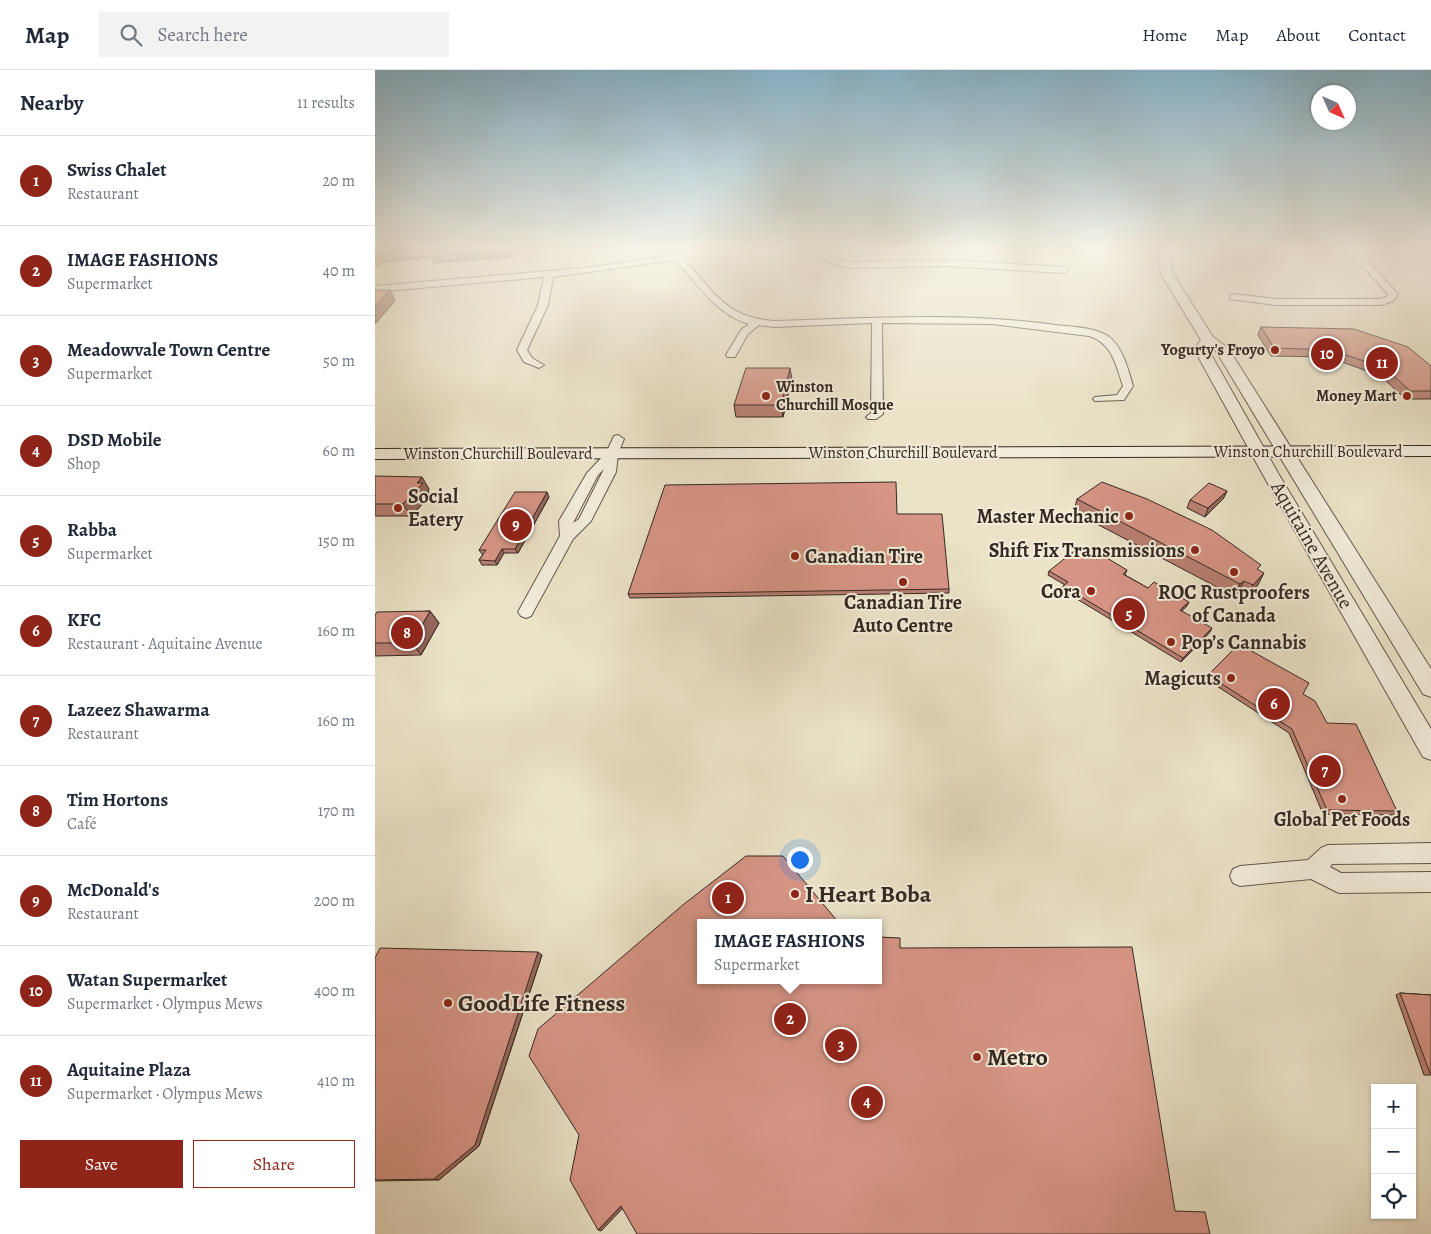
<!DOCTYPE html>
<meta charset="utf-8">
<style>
body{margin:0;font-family:Alegreya,serif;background:#f2f2f3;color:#1f2937}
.controls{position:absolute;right:15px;bottom:15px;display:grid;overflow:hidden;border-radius:0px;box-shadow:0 1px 4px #0004}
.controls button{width:45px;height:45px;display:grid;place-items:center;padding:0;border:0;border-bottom:1px solid #e0e1e3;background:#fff;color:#1f2937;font:25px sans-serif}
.compass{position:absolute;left:936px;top:15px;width:45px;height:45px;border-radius:50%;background:#fff;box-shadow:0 1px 4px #0004;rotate:135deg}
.you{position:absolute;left:424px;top:789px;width:18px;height:18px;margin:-12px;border:4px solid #fff;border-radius:50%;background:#1a73e8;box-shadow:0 0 0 8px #1a73e833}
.badge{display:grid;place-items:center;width:32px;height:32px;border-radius:50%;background:#8f2418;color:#fff;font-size:16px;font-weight:700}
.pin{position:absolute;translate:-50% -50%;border:2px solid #fff;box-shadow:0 1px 5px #0006}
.popup{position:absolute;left:322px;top:849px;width:185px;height:65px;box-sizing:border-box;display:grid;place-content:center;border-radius:0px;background:#fff;filter:drop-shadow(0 1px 4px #0005);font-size:16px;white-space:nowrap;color:#747a83}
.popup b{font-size:19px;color:#1f2937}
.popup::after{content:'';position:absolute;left:50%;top:100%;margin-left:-10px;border:10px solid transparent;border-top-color:#fff}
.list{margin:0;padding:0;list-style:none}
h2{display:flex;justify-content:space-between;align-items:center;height:65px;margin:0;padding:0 20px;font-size:21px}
h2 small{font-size:16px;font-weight:400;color:#747a83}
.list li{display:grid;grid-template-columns:32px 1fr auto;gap:15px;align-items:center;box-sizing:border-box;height:90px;padding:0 20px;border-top:1px solid #e0e1e3}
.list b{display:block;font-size:19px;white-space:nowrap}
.list p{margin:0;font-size:16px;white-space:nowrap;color:#747a83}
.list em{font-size:16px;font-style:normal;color:#747a83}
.actions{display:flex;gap:10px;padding:15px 20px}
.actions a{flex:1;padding:11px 0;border:1px solid #8f2418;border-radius:0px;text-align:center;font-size:18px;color:#8f2418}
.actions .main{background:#8f2418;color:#fff}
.icon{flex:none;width:28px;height:28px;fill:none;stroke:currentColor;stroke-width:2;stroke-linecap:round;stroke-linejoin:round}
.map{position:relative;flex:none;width:1056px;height:1164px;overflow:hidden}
header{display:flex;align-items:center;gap:30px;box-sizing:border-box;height:70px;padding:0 25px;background:#fff;border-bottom:1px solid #e0e1e3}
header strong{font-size:24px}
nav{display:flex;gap:28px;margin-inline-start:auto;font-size:18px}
.search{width:350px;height:45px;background:#f2f2f3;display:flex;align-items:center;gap:12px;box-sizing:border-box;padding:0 18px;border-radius:0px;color:#747a83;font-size:19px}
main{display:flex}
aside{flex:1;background:#fff}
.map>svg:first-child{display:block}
</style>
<header>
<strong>Map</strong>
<div class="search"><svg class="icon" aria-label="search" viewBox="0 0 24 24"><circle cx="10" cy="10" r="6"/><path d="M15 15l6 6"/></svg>Search here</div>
<nav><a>Home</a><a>Map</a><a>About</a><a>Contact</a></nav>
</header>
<main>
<aside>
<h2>Nearby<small>11 results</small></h2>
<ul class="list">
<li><span class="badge">1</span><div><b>Swiss Chalet</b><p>Restaurant</p></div><em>20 m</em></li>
<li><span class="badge">2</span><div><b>IMAGE FASHIONS</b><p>Supermarket</p></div><em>40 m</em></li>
<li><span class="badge">3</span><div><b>Meadowvale Town Centre</b><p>Supermarket</p></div><em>50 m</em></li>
<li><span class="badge">4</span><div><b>DSD Mobile</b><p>Shop</p></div><em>60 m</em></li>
<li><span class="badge">5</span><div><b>Rabba</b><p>Supermarket</p></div><em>150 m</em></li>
<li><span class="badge">6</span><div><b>KFC</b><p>Restaurant · Aquitaine Avenue</p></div><em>160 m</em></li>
<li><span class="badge">7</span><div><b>Lazeez Shawarma</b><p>Restaurant</p></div><em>160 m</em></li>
<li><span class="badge">8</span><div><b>Tim Hortons</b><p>Café</p></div><em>170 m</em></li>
<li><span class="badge">9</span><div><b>McDonald's</b><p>Restaurant</p></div><em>200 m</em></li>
<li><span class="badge">10</span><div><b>Watan Supermarket</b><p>Supermarket · Olympus Mews</p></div><em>400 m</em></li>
<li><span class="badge">11</span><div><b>Aquitaine Plaza</b><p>Supermarket · Olympus Mews</p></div><em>410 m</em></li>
</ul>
<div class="actions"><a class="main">Save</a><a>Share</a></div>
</aside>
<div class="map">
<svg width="1056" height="1164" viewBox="0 0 1056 1164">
<rect width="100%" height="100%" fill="#ebe3c8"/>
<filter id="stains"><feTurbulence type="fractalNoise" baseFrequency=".004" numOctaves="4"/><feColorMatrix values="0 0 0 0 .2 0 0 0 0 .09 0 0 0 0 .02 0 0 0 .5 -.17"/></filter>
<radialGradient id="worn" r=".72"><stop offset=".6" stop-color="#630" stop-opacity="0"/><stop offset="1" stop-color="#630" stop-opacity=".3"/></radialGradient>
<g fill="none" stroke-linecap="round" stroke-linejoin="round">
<!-- minor casing -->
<g stroke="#62584c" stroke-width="2">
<g id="minor">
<path d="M335,179H353L309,189C339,222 351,248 400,251C494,248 587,242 681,255C697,257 718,257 733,266C748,277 753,299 758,316L749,330L720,331L718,329L720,327L742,325L748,316C741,295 737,273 714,266L617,254L507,253L508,344L501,349H493L491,347L496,343L497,253L400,257L384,255L373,264L360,287H352L351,285L366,260L374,254C342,245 322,214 301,190L178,207L173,235L152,280L157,288L169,295L164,298L149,292L142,280L163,235L169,207L0,222V216L219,197Z"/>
<path d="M437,179C450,179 461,189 474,192L571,190L689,197L693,200L689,203L571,196L474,198L453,192Z"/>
<polygon points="912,179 976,179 997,196 1023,224 1018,231 1006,235 901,235 855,229 855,225 858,224 901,229 1005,229 1012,227 1013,224 991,200 970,182 916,181"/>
<path d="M243,365L249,369L243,384L241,402L216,451L198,469L156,546L151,548L146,546L143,542L185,466L184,451L212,403L231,383L239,366ZM229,399L204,449L198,453L223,405Z"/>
<polygon points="1056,773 1056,793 957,794 955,797 966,803 1056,802 1056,822 964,823 936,809 865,816 858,813 855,806 858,799 865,796 933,790 946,778 953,775"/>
</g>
</g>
<!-- tertiary casing -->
<g stroke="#62584c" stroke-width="2">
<polygon id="tertiary" points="786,179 796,179 796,193 798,204 838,267 853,278 1056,599 1056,627 1048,624 841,281 835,277 833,279 903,403 1056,659 1056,690 1048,687 887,403 819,279 826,270 786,204 784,193"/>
</g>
<!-- secondary casing -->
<g stroke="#352923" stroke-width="2">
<polygon id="secondary" points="1056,376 1056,386 0,389 0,379"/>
</g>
<!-- minor -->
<use href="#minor" fill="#f2eddb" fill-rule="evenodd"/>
<!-- tertiary -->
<use href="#tertiary" fill="#f2eddb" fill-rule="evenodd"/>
<!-- secondary -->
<use href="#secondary" fill="#f2eddb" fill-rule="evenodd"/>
</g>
<!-- wall -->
<g fill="#b98073" stroke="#352923">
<polygon points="886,257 1056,296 1056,329 1030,329 1006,306 953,287 896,286 883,265"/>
<polygon points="417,309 408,347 361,347 359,335"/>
<polygon points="0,406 54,419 53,421 55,426 36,446 0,446"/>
<polygon points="852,421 848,429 830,447 812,438 815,430"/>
<polygon points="174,427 143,483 129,483 122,495 107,495 104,490 108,484 107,484 104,480"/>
<polygon points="702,429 883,500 883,515 871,527 863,523 859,526 699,442"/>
<polygon points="522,444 574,519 574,523 255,528 253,524"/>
<polygon points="752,500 750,505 773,518 812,536 807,541 835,562 806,592 687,520 688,516 690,515 673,505 674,501"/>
<polygon points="55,541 64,553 46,585 0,586 0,545"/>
<polygon points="833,605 928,624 1022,741 1018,745 948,744 914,663 831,609"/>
<polygon points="167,885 104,1076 64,1110 0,1111 0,888"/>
<polygon points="1025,923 1056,925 1056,1005 1049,1005 1021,925"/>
</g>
<!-- shaded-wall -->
<g fill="#96685e" stroke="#352923">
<polygon points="35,179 141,179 138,187 59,193 56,188 7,192 5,195 0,195 0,184 2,182"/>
<polygon points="15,220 20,231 0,254 0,236"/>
<polygon points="415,298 417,309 408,347 406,335"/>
<polygon points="47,407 54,419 53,421 55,426 36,446 28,434"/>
<polygon points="852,421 848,429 830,447 833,438"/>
<polygon points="172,422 174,427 143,483 140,479"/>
<polygon points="127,479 129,483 122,495 120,491"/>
<polygon points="889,503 883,515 871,527 878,515"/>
<polygon points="869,511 863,523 859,526 865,514"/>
<polygon points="814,532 812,536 804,544 805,540"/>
<polygon points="55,541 64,553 46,585 37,573"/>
<polygon points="837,558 835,562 806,592 808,588"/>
<polygon points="163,882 167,885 104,1076 64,1110 59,1109"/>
<polygon points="246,1136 249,1137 226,1161 223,1160"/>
</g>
<!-- building -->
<g fill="#d79586" stroke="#352923">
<polygon points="0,179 35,179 2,182 0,184"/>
<polygon points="56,179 99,179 54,183"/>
<polygon points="0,220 15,220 0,236"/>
<polygon points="886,257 979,259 1033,277 1056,296 1056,321 1035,321 1010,298 956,280 899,278"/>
<polygon points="371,298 415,298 406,335 359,335"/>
<polygon points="0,406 47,407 42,413 48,413 28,434 0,434"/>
<polygon points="521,412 522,444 567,444 574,519 253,524 290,415"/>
<polygon points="727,412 772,429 837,460 886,495 882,499 889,503 878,515 869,511 865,514 702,429"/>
<polygon points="834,413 852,421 833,438 815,430"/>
<polygon points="140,422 172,422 140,479 127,479 120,491 104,490 111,480 104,480"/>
<polygon points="703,478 722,489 727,485 752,500 748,504 773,518 779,512 814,532 805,540 837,558 808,588 688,516 693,512 674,501"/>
<polygon points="55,541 37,573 0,573 0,545 2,542"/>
<polygon points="864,574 934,613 928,624 940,631 952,653 981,654 1022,741 952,740 917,659 833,605"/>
<polygon points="371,786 408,786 464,853 326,853 326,910 504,910 504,867 525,868 525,878 757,877 800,1141 830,1142 835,1164 262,1164 246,1136 223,1160 195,1110 204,1065 154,986 163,959 309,834"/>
<polygon points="5,878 163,882 100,1075 59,1109 0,1110 0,888"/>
<polygon points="1025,923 1056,925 1056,1003 1055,1003"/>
</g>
<!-- sky -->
<linearGradient id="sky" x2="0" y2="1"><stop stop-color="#88b8d2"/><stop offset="0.52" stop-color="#f6f2e6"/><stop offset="1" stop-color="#f6f2e6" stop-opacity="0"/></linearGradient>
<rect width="1056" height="342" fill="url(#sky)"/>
<!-- markers -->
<g fill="#8f2418" stroke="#f2eddb" stroke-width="2">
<circle cx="900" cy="280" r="5"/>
<circle cx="391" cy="326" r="5"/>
<circle cx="1032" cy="326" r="5"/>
<circle cx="23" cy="438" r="5"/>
<circle cx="754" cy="446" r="5"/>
<circle cx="820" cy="480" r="5"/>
<circle cx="420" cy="486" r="5"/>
<circle cx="859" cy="502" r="5"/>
<circle cx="528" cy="512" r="5"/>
<circle cx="716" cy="521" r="5"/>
<circle cx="796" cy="572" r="5"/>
<circle cx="856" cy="608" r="5"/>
<circle cx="967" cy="729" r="5"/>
<circle cx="420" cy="824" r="5"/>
<circle cx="73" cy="933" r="5"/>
<circle cx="602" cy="987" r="5"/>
</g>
<g text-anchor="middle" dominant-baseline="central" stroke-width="4" stroke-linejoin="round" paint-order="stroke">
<!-- far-poi labels -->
<g font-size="16" font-weight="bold" fill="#352923" stroke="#f2eddb" text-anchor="end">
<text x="890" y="280">Yogurty's Froyo</text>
<text x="401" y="317" text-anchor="start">Winston<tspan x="401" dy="18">Churchill Mosque</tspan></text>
<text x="1022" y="326">Money Mart</text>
</g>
<!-- far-street labels -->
<g font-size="16" fill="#352923" stroke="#f2eddb">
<text x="933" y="382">Winston Churchill Boulevard</text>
<text x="528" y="383">Winston Churchill Boulevard</text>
<text x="123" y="384">Winston Churchill Boulevard</text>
</g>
<!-- poi labels -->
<g font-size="20" font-weight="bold" fill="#352923" stroke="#f2eddb" text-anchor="end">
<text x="33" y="426" text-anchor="start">Social<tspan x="33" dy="23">Eatery</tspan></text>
<text x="744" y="446">Master Mechanic</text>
<text x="810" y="480">Shift Fix Transmissions</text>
<text x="430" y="486" text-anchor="start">Canadian Tire</text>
<text x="706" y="521">Cora</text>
<text x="859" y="522" text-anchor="middle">ROC Rustproofers<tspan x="859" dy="23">of Canada</tspan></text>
<text x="528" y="532" text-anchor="middle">Canadian Tire<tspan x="528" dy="23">Auto Centre</tspan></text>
<text x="806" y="572" text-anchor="start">Pop’s Cannabis</text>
<text x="846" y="608">Magicuts</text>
<text x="967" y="749" text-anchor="middle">Global Pet Foods</text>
</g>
<!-- street labels -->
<g font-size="20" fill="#352923" stroke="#f2eddb">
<text transform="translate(937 475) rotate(60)">Aquitaine Avenue</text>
</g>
<!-- near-poi labels -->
<g font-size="24" font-weight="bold" fill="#352923" stroke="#f2eddb" text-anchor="start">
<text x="430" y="824">I Heart Boba</text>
<text x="83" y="933">GoodLife Fitness</text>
<text x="612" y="987">Metro</text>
</g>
</g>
<rect width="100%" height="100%" filter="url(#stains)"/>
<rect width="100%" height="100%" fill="url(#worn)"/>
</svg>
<div class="controls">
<button>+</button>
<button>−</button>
<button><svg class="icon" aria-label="locate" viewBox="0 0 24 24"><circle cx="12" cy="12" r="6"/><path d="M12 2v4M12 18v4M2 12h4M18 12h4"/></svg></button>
</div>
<svg class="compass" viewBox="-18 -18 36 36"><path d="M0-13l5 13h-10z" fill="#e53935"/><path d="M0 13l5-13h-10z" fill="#747a83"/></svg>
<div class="you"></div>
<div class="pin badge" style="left:353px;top:828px">1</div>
<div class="pin badge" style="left:415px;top:949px">2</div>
<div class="popup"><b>IMAGE FASHIONS</b>Supermarket</div>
<div class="pin badge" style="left:466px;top:975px">3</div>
<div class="pin badge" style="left:492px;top:1032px">4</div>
<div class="pin badge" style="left:754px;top:544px">5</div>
<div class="pin badge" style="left:899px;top:634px">6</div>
<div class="pin badge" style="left:950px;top:701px">7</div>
<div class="pin badge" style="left:32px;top:563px">8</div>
<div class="pin badge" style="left:141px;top:455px">9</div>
<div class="pin badge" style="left:952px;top:284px">10</div>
<div class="pin badge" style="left:1007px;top:293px">11</div>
</div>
</main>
